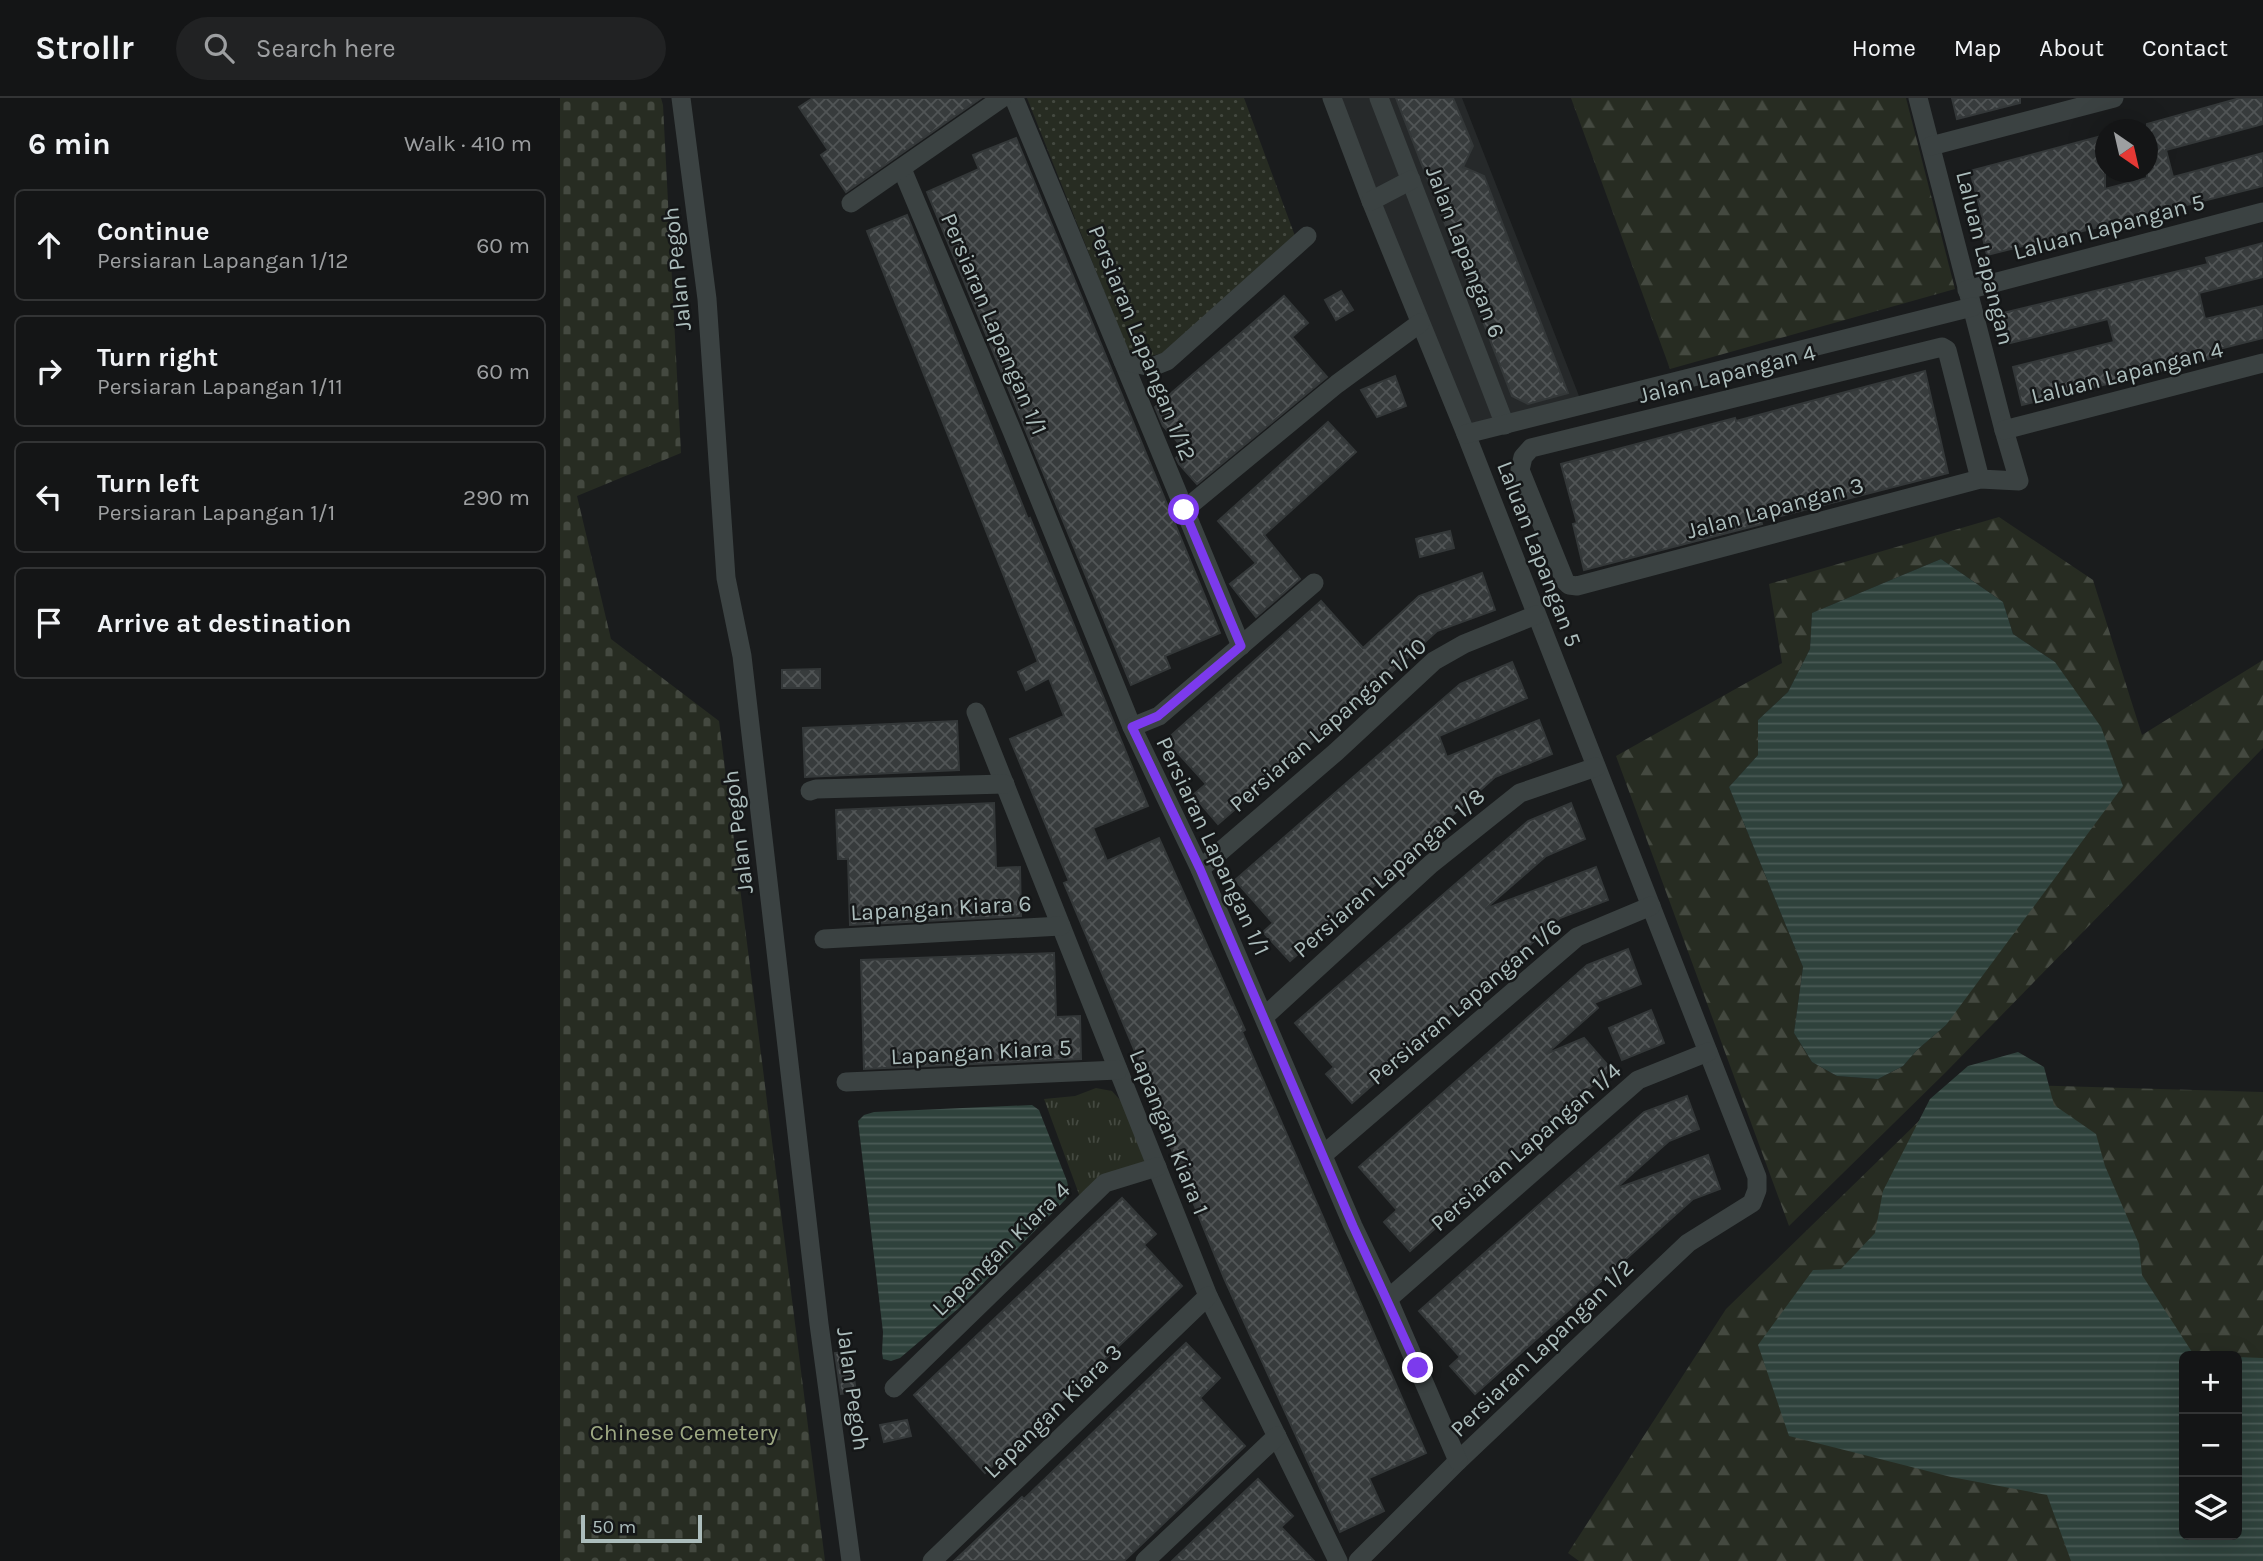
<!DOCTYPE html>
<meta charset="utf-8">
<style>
body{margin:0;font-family:Karla,sans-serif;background:#212223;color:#f1f3f6}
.controls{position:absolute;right:21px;bottom:21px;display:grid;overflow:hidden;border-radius:10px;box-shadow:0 7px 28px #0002}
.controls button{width:63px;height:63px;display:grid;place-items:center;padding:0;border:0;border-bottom:2px solid #333435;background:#141516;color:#f1f3f6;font:35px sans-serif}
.compass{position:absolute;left:1535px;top:21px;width:63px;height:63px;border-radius:50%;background:#141516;box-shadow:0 7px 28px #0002;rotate:146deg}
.scale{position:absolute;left:21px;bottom:18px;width:121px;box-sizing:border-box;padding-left:7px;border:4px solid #acbdbc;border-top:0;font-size:19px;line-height:24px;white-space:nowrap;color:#acbdbc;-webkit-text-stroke:5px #151718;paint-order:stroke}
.stop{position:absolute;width:21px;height:21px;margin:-16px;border:5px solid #7c3aed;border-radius:50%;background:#fff}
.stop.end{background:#7c3aed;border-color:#fff;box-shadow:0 2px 7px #0008}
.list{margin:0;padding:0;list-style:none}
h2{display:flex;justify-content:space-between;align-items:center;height:91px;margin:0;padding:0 28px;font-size:30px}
h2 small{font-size:23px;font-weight:400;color:#9d9fa1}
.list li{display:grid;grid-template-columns:46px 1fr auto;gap:21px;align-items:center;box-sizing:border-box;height:112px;margin:0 14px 14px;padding:0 14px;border:2px solid #333435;border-radius:10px}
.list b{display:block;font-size:26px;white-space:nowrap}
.list p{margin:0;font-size:23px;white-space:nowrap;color:#9d9fa1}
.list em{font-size:23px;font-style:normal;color:#9d9fa1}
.icon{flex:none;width:38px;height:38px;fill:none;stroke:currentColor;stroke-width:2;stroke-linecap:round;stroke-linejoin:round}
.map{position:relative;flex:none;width:1703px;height:1463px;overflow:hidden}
header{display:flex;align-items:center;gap:42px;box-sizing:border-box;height:98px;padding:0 35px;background:#141516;border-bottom:2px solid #333435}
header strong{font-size:33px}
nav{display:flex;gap:38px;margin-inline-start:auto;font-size:24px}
.search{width:490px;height:63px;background:#212223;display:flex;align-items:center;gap:18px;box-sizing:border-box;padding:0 24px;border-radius:38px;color:#9d9fa1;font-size:26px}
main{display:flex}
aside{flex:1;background:#141516}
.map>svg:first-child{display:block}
</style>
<header>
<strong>Strollr</strong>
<div class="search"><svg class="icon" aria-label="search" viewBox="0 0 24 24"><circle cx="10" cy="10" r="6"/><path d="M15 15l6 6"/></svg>Search here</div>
<nav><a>Home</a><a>Map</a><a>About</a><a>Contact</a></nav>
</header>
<main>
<aside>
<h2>6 min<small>Walk · 410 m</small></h2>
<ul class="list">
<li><svg class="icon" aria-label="ahead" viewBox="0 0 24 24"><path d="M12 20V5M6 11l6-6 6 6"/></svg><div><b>Continue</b><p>Persiaran Lapangan 1/12</p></div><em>60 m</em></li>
<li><svg class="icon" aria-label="right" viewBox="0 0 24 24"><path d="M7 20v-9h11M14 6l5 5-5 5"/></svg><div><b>Turn right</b><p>Persiaran Lapangan 1/11</p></div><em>60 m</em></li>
<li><svg class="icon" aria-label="left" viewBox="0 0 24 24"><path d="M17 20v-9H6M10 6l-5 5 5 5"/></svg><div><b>Turn left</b><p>Persiaran Lapangan 1/1</p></div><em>290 m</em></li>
<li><svg class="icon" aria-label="arrive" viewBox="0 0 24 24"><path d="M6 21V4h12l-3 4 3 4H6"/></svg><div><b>Arrive at destination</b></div></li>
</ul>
</aside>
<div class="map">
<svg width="1703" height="1463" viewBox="0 0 1703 1463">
<defs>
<pattern id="grass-dots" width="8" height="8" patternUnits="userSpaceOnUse" patternTransform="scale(1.75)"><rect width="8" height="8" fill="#272c22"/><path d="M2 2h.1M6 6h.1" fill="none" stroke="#444940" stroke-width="1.8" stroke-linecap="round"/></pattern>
<pattern id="forest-firs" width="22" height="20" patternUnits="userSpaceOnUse" patternTransform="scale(1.75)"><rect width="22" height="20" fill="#272c22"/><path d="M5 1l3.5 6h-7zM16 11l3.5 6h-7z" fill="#444940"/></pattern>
<pattern id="cemetery-stones" width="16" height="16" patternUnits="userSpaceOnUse" patternTransform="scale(1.75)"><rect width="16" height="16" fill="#272c22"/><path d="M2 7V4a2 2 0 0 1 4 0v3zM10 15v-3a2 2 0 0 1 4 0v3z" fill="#444940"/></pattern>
<pattern id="park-tufts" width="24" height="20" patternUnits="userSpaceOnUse" patternTransform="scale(1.75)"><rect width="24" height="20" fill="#272c22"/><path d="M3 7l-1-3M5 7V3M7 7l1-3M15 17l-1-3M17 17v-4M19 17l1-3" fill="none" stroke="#444940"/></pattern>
<pattern id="water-rules" width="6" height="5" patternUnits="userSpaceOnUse" patternTransform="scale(1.75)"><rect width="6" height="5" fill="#2f423c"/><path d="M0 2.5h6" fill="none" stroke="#4a5b56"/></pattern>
<pattern id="building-cross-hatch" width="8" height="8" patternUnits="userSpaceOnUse" patternTransform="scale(1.75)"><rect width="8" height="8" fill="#373b3c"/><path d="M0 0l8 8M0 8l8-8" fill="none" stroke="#515556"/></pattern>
</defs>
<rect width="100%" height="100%" fill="#1a1c1d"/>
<!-- built -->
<polygon fill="#26292a" points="767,0 902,0 1021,303 908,336"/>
<!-- grass -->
<polygon fill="url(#grass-dots)" points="467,0 684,0 735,138 607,254 583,260 567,251"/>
<!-- forest -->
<g fill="url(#forest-firs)" fill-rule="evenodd">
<polygon points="1011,0 1346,0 1395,191 1110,271"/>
<path d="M1439,419L1533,482L1582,637L1703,562V650L1386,974L1229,1128L1056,658L1222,565L1209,486ZM1381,461L1443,504L1453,536L1495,564L1386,927L1357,952L1343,968L1318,981L1277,978L1252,964L1234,935L1243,869L1169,689L1198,657V622L1228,594L1250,551L1252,515Z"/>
<path d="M1398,985L1703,994V1463H1019L1008,1455L1166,1211ZM1624,1258H1677V1437H1624Z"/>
</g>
<!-- cemetery -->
<polygon fill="url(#cemetery-stones)" points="0,0 101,0 103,7 121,355 17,398 51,541 159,623 265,1463 0,1463"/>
<!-- park -->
<polygon fill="url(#park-tufts)" points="536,990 552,993 561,1003 587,1062 520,1099 484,1001 515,998"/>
<!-- water -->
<g fill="url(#water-rules)">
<polygon points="1381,461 1443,504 1453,536 1495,564 1541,629 1563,688 1386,927 1357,952 1343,968 1318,981 1277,978 1252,964 1234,935 1243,869 1169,689 1198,657 1198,622 1228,594 1250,551 1252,515"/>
<polygon points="1458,954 1484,969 1494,1007 1536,1036 1545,1068 1579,1146 1582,1177 1634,1257 1664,1258 1624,1258 1624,1437 1677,1437 1677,1259 1703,1260 1703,1463 1511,1463 1487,1397 1391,1379 1229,1338 1198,1247 1253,1172 1281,1171 1315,1135 1323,1093 1370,1001 1408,968"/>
<polygon points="472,1007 479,1012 507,1083 509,1093 506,1101 399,1210 340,1260 331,1263 323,1261 322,1254 323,1234 298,1023 304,1017 314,1014"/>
</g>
<!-- building -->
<g fill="url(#building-cross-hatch)" stroke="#343839" stroke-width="2">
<polygon points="253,0 421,0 286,94 261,57 268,52 239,9"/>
<polygon points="836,0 893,0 913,48 903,69 924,78 1008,295 968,306 952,298"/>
<polygon points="1392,0 1460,0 1460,5 1397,21"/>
<polygon points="1680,0 1703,0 1703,26 1606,52 1613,79 1703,55 1703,88 1427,157 1419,123 1423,122 1410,73 1545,37 1545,91 1587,80 1587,26"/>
<polygon points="456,40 660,535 605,558 610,570 571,587 367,94 419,71 413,57"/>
<polygon points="347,117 468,421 470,420 588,708 533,730 547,763 599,740 685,932 682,934 866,1355 809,1380 824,1413 780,1434 664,1180 587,991 590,989 504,785 509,783 450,641 504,618 489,580 466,592 458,574 478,564 307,133"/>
<polygon points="1703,145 1703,179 1639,195 1645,221 1703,208 1703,240 1655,252 1657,259 1462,307 1453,269 1554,244 1548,221 1450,245 1443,215 1648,166 1646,160"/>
<polygon points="781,193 793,212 776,222 765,202"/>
<polygon points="724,198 748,225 732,239 767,279 637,386 619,366 616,360 625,352 603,328 595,309"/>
<polygon points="1365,273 1388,375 1201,423 1202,426 1024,472 1013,426 1017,425 1001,366 1175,320 1176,323"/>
<polygon points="835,278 846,308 817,319 801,292"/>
<polygon points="768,324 796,354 704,437 740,481 696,519 670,486 696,465 658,423"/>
<polygon points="890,433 894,450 860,459 856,441"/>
<polygon points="922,475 935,512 877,533 799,604 658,726 633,697 646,686 606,642 761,503 803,550 859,498"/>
<polygon points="952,564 967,600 879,638 887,659 979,622 992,656 935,679 730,863 703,834 713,825 675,782 900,586"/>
<polygon points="260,571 260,590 222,590 222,572"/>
<polygon points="397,623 399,672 245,679 243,630"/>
<polygon points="434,705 436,770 460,769 461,818 290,827 288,761 278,761 276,712"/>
<polygon points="1011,705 1025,741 986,758 925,811 1036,769 1048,802 1000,820 792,1005 766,976 774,969 735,925 968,723"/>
<polygon points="1068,851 1081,886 1034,905 1038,910 986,956 1024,940 1051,971 850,1153 824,1124 837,1112 799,1069 1027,867"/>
<polygon points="494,855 496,919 520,918 521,961 304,971 301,862"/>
<polygon points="1091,912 1104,945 1062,962 1049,930"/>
<polygon points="1127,998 1139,1031 1109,1043 1055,1091 1148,1057 1160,1091 1133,1101 915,1296 890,1268 900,1259 859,1213 1084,1014"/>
<polygon points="562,1100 596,1136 584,1147 622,1188 425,1375 354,1297"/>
<polygon points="626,1245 660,1280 640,1300 685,1348 564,1463 394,1463 462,1399 464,1401"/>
<polygon points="290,1253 296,1294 281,1296 275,1255"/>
<polygon points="347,1322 351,1338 324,1344 320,1327"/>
<polygon points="698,1381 733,1418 721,1429 754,1463 612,1463"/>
</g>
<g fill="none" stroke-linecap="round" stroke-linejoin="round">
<!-- minor -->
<g stroke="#3b4242" stroke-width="19">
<polyline points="121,0 147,201 166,480 182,558 259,1226 291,1463"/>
<polyline points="454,0 681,548"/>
<polyline points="772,0 811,103 906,336 1197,1079 1197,1092 1192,1105 1128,1145 898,1363 798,1463"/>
<polyline points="819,0 945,327"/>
<polyline points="1358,0 1444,332 1459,383 1420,381 1017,488 1009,487 1005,483 960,372 963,359 971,350 1382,249 1387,252 1420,381"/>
<polyline points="1371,48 1554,0"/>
<polyline points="342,71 452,333 572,629 640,771 793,1128 828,1201 898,1363"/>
<polyline points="811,103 851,82"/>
<polyline points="291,105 442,0"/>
<polyline points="1407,192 1703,114"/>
<polyline points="563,263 592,269 607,263 747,138"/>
<polyline points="1444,332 1703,265"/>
<polyline points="906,336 1412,209"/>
<polyline points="624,412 777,286 860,225"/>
<polyline points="416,614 648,1198 778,1463"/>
<polyline points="572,629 599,618 754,485"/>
<polyline points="250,693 256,691 445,686"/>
<polyline points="640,771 776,654 874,563 904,546 976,517"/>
<polyline points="264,841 501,828"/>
<polyline points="704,919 871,766 960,695 1036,669"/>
<polyline points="286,984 558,972"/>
<polyline points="763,1057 1017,839 1091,808"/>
<polyline points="828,1201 1078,982 1148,954"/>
<polyline points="334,1290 545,1085 597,1069"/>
<polyline points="372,1463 648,1198"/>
<polyline points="585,1463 717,1338"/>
</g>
</g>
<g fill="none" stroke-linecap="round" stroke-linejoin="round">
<!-- route -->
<polyline stroke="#7c3aed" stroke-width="9" points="624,412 681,548 598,618 572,629 640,771 793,1128 858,1270"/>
</g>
<g text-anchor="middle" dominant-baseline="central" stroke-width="5" stroke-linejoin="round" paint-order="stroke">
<!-- street labels -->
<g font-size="23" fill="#acbdbc" stroke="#151718">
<text transform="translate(1549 129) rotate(-15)">Laluan Lapangan 5</text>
<text transform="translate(905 154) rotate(69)">Jalan Lapangan 6</text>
<text transform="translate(1425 160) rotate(76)">Laluan Lapangan</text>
<text transform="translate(117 171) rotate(-96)">Jalan Pegoh</text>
<text transform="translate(434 226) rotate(67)">Persiaran Lapangan 1/1</text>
<text transform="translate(582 245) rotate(68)">Persiaran Lapangan 1/12</text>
<text transform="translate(1567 275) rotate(-14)">Laluan Lapangan 4</text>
<text transform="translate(1167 276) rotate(-14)">Jalan Lapangan 4</text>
<text transform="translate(1215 410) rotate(-15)">Jalan Lapangan 3</text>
<text transform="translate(979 456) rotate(69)">Laluan Lapangan 5</text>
<text transform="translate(768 627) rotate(-41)">Persiaran Lapangan 1/10</text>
<text transform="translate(178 734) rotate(-97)">Jalan Pegoh</text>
<text transform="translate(653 748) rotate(65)">Persiaran Lapangan 1/1</text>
<text transform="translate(829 775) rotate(-41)">Persiaran Lapangan 1/8</text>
<text transform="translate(381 810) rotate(-3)">Lapangan Kiara 6</text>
<text transform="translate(905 904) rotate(-40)">Persiaran Lapangan 1/6</text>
<text transform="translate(421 954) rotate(-3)">Lapangan Kiara 5</text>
<text transform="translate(609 1034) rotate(68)">Lapangan Kiara 1</text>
<text transform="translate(966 1049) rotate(-41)">Persiaran Lapangan 1/4</text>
<text transform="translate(441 1151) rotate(-44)">Lapangan Kiara 4</text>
<text transform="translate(982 1250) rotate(-44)">Persiaran Lapangan 1/2</text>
<text transform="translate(293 1291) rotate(82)">Jalan Pegoh</text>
<text transform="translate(493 1313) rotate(-44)">Lapangan Kiara 3</text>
</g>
<!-- park labels -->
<g font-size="23" fill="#9ea983" stroke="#151718">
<text x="124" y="1334">Chinese Cemetery</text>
</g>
</g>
</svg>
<div class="controls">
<button>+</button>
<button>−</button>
<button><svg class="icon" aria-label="layers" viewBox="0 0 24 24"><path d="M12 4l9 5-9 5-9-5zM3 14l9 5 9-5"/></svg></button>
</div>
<svg class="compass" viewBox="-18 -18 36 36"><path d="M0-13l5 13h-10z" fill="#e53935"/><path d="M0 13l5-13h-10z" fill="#9d9fa1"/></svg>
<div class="scale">50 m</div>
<div class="stop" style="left:624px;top:412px"></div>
<div class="stop end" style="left:858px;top:1270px"></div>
</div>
</main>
